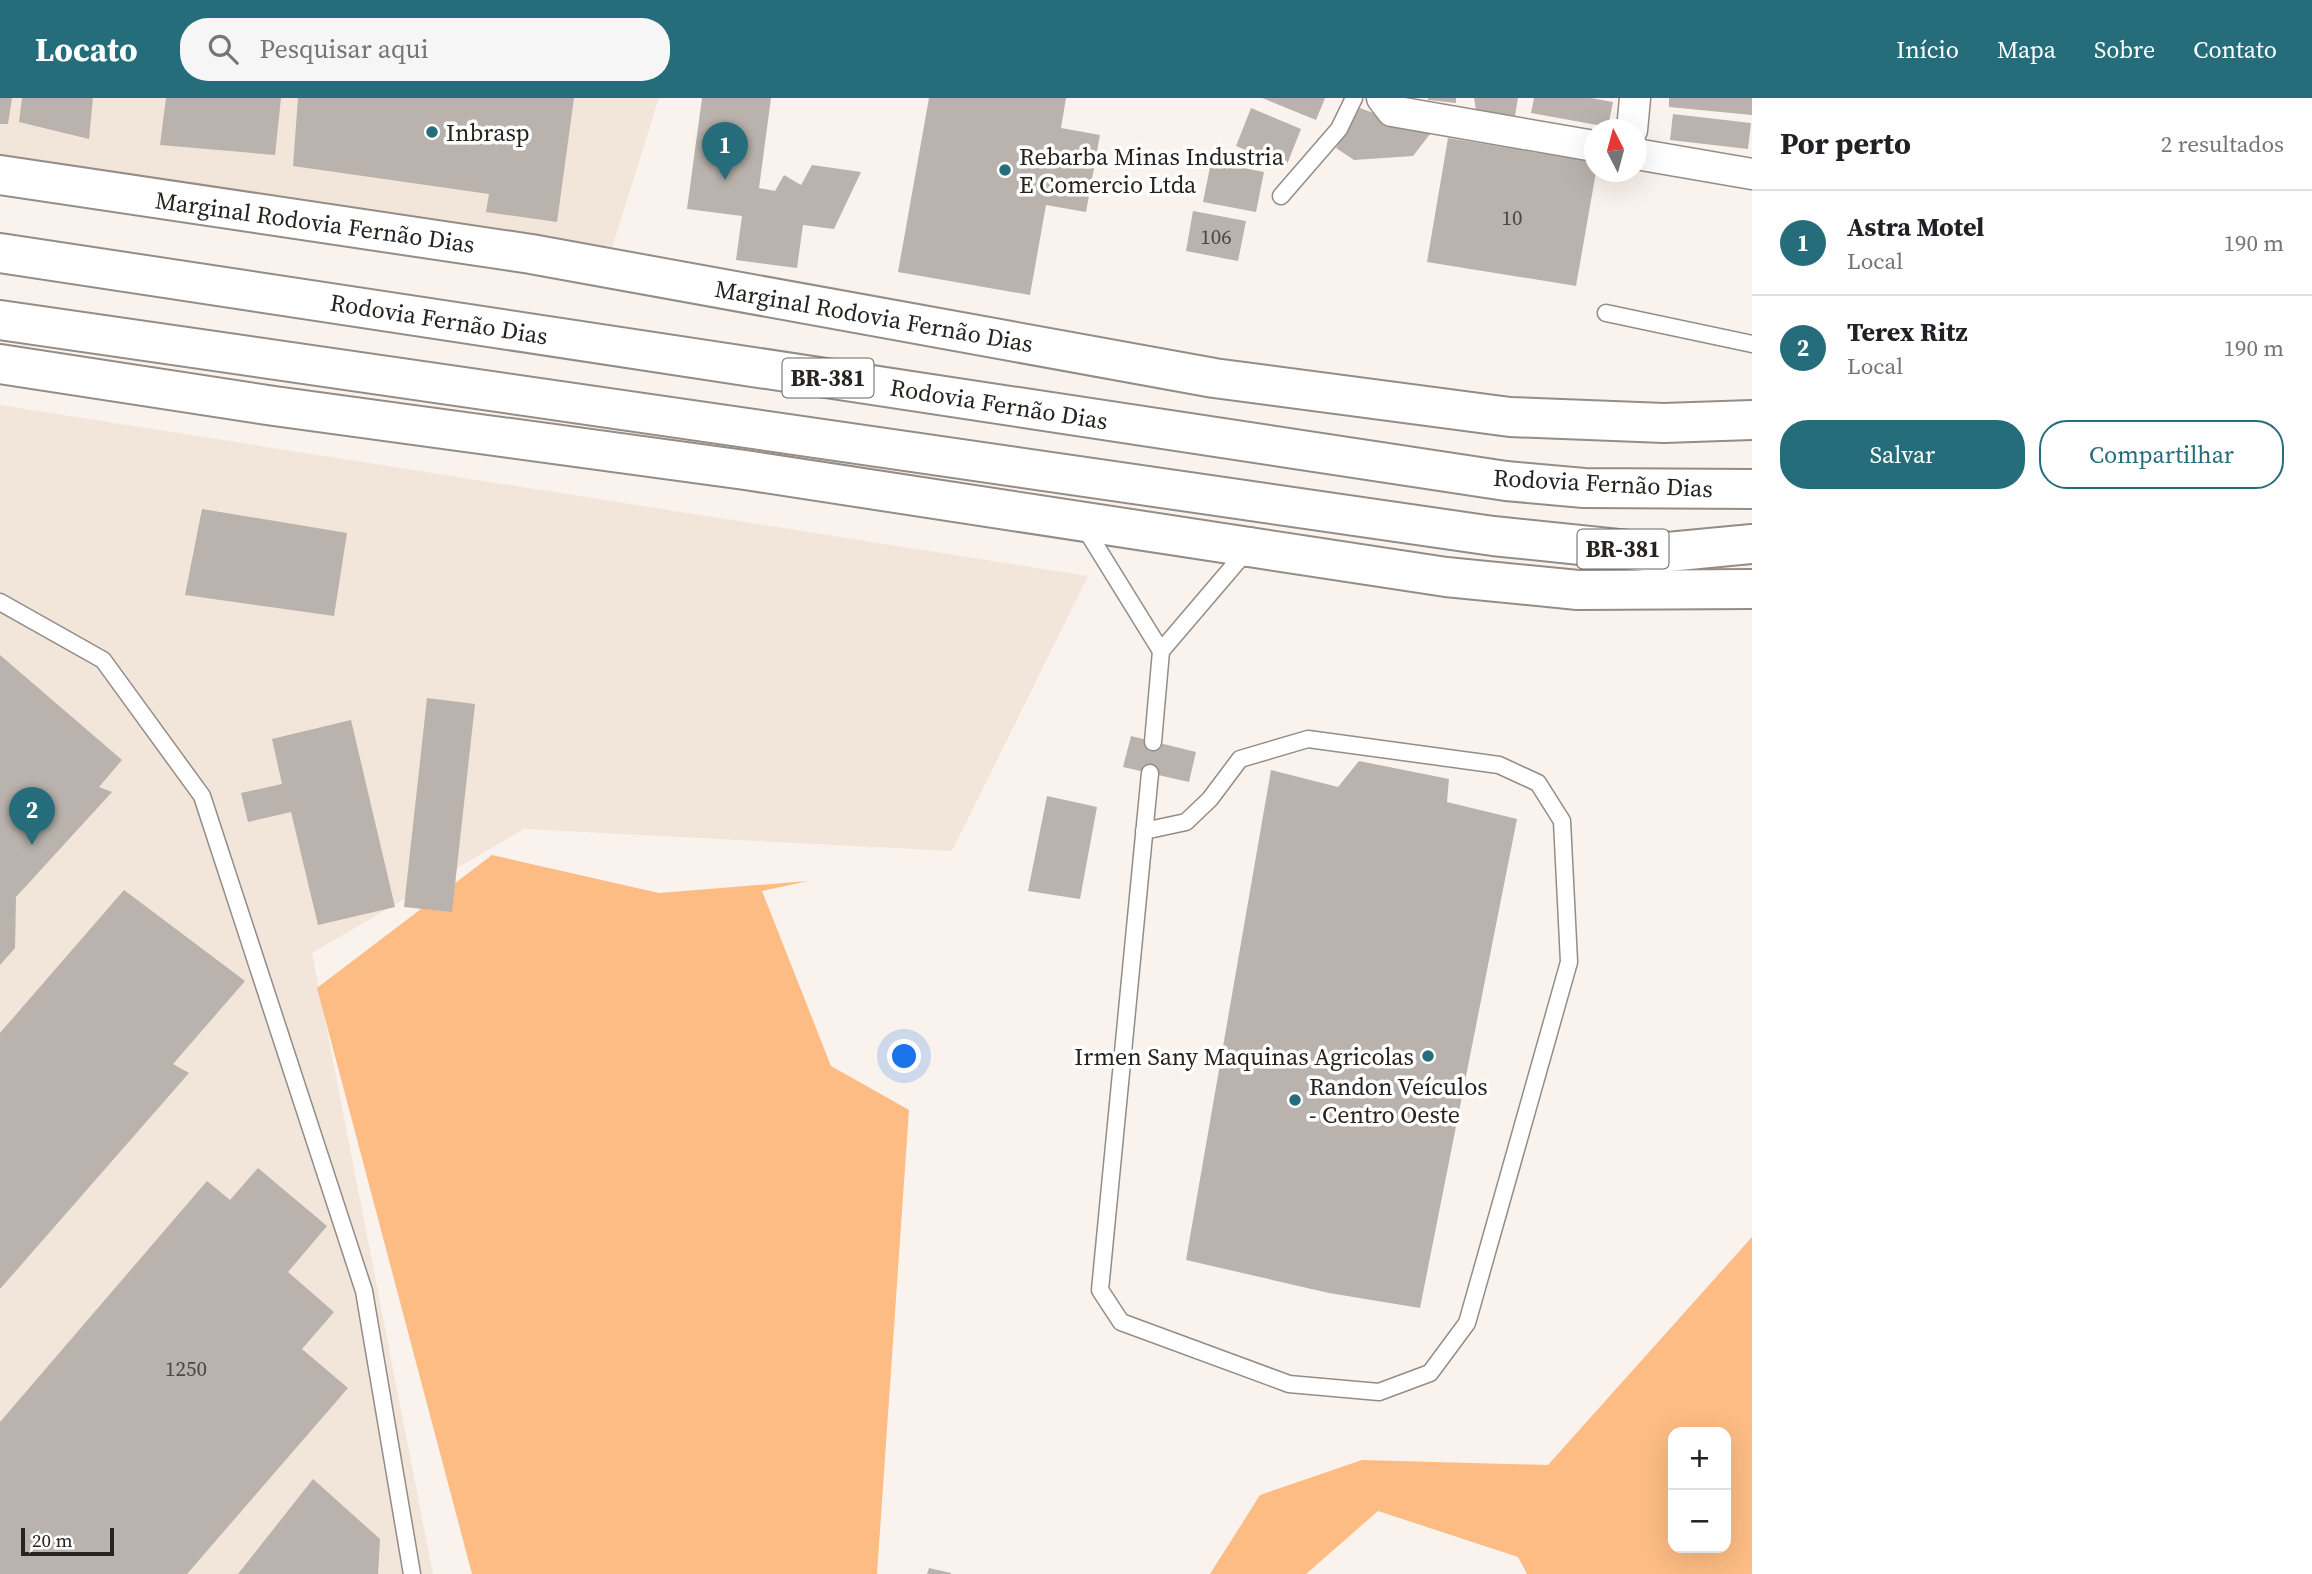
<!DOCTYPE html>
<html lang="pt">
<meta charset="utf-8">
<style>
body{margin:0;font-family:"Source Serif 4",serif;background:#f6f6f6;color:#202124}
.controls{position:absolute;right:21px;bottom:21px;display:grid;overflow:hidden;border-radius:14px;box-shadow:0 7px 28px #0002}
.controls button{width:63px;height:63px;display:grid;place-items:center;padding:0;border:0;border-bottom:2px solid #e0e0e0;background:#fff;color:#202124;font:35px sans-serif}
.compass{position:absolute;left:1584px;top:21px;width:63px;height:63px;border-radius:50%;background:#fff;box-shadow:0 7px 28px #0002;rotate:354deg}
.scale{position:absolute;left:21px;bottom:18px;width:93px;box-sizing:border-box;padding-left:7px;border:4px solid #262321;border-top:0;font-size:19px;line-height:24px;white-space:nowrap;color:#262321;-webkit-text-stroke:5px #fff;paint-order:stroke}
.you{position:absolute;left:905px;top:959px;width:24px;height:24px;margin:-18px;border:5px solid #fff;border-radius:50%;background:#1a73e8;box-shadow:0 0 0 10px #1a73e833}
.badge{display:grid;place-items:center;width:46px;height:46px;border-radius:50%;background:#266d7b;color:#fff;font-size:23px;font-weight:700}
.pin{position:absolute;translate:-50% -58px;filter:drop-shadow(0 2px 4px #0008)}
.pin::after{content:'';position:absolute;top:37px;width:24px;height:21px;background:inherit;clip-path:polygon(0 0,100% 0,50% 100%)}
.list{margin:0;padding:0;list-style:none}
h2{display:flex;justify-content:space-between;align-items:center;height:91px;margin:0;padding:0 28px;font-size:30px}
h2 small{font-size:23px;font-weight:400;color:#757577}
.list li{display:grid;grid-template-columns:46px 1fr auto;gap:21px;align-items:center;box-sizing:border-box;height:105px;padding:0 28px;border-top:2px solid #e0e0e0}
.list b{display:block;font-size:26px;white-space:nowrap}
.list p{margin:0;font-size:23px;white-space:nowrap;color:#757577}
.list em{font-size:23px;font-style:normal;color:#757577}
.actions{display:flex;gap:14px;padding:21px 28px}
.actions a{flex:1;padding:16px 0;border:2px solid #266d7b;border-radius:28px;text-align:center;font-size:24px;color:#266d7b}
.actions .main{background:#266d7b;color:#fff}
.icon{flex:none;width:38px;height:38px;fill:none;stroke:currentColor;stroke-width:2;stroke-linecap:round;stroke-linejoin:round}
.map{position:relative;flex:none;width:1752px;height:1476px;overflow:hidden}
header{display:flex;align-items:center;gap:42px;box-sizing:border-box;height:98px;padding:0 35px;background:#266d7b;color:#fff}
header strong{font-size:33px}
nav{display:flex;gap:38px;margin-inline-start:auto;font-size:24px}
.search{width:490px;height:63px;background:#f6f6f6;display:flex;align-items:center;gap:18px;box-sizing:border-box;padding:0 24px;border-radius:28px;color:#757577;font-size:26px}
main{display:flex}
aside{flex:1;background:#fff}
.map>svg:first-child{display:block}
</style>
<header>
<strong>Locato</strong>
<div class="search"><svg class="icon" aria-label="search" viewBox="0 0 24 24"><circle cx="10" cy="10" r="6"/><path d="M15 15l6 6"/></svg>Pesquisar aqui</div>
<nav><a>Início</a><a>Mapa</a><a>Sobre</a><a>Contato</a></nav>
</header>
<main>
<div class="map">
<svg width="1752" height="1476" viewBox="0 0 1752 1476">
<rect width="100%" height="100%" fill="#faf3ed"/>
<!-- built -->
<g fill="#f2e5d9">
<polygon points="0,0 659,0 610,156 0,64"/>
<polygon points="0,307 1088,478 952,753 524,731 312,855 433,1476 0,1476"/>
</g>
<!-- green -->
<g fill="#fcbc83" fill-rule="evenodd">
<polygon points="492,757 659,795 808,783 762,793 831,968 909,1012 877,1476 472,1476 317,890"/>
<path d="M1752,1139V1476H1527L1518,1459L1378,1413L1306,1476H1210L1260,1397L1362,1362L1548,1367ZM1673,1334H1726V1450H1673Z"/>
</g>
<!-- building -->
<g fill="#b9b2ad">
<polygon points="0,0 12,0 8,26 0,26"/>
<polygon points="22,0 93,0 89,41 19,24"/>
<polygon points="166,0 281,0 275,57 160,47"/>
<polygon points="298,0 574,0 557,124 486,114 489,96 293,68"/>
<polygon points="702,0 771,0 759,90 775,93 784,77 801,87 812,67 861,74 834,131 803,127 797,170 736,162 742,118 687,111"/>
<polygon points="929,0 1066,0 1061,30 1100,37 1086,114 1046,107 1030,197 898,174"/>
<polygon points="1262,0 1325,0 1316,22"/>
<polygon points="1428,0 1456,0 1456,5 1428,2"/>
<polygon points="1474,0 1518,0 1515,18 1476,12"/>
<polygon points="1534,0 1591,0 1613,4 1608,29 1531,15"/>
<polygon points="1669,0 1752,0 1752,17 1669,9"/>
<polygon points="1251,10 1301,31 1286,69 1236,48"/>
<polygon points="1360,10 1430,36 1413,58 1354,62 1336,50"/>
<polygon points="1673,16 1751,25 1748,51 1670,42"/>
<polygon points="1448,40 1594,64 1596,74 1576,188 1427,164"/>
<polygon points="1211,64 1264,74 1256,114 1203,104"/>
<polygon points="1193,113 1246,123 1238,163 1186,153"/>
<polygon points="202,411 347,435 334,518 185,497"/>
<polygon points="0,557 122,662 99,689 112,694 16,799 15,850 0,867"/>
<polygon points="427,600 475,606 452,814 404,809"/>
<polygon points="351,622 395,809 318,827 291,714 248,724 241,695 282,686 272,641"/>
<polygon points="1131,638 1196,654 1189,684 1123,669"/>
<polygon points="1359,663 1449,681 1447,704 1517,721 1420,1210 1329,1195 1186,1162 1271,672 1338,689"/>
<polygon points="1047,698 1097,709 1080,801 1028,793"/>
<polygon points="124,792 245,883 173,966 189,975 0,1191 0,935"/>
<polygon points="258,1070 327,1128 288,1174 334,1214 302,1251 348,1290 187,1476 0,1476 0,1324 207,1083 230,1102"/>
<polygon points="313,1381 380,1441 378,1476 238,1476"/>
<polygon points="929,1470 951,1475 951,1476 927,1476"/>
</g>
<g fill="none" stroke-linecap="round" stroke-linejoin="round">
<!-- service casing -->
<g stroke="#938c87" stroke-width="19">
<g id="service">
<polyline points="1281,98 1339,31 1354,0"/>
<polyline points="1606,215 1752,246"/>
<polyline points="1083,427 1161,553"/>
<polyline points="0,504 103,562 202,698 364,1193 412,1476"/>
<polyline points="1153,644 1161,553 1248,451"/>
<polyline points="1144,733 1186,724 1210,701 1240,661 1308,641 1499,667 1538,685 1562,723 1569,864 1467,1225 1430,1275 1379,1294 1289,1286 1121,1224 1100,1192 1150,675"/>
</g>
</g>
<!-- minor casing -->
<g stroke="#938c87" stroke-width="33">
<g id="minor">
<polyline points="1382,0 1392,13 1594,48"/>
<polyline points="1632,32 1635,0"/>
<polyline points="1636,56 1752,76"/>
</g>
</g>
<!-- secondary casing -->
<g stroke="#938c87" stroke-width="42">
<g id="secondary">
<polyline points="0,77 531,156 1214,280 1510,319 1664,325 1752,322"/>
<polyline points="0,266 274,308 745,372 1249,449"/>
</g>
</g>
<!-- motorway casing -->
<g stroke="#938c87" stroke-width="42">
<g id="motorway">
<polyline points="0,155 1506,383 1584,390 1752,391"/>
<polyline points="0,222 1493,438 1657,455 1752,446"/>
<polyline points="1249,449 1446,479 1578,492 1752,491"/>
</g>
</g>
<!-- service -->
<use href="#service" stroke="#fff" stroke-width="16"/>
<!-- minor -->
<use href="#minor" stroke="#fff" stroke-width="30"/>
<!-- secondary -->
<use href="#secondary" stroke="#fff" stroke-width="38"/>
<!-- motorway -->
<use href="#motorway" stroke="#fff" stroke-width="38"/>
</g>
<!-- markers -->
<g fill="#266d7b" stroke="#fff" stroke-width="2.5">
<circle cx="432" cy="34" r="7"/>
<circle cx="1005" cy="72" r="7"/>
<circle cx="1428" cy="958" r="7"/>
<circle cx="1295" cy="1002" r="7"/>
</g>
<g text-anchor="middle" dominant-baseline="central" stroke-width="7" stroke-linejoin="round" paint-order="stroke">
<!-- number labels -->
<g font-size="21" fill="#4b4744">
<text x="1512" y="119">10</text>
<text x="1216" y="138">106</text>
<text x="186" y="1270">1250</text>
</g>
<!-- shield labels -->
<g fill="#fff" stroke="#676564" stroke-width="2">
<rect x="782.5" y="260.5" width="91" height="39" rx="5"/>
<rect x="1577.5" y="431.5" width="91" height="39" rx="5"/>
</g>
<g font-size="23" font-weight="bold" fill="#262321">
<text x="828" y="280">BR-381</text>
<text x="1623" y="451">BR-381</text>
</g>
<!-- poi labels -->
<g font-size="24" fill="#262321" stroke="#fff" text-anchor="start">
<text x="446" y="34">Inbrasp</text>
<text x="1019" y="58">Rebarba Minas Industria<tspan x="1019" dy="28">E Comercio Ltda</tspan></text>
<text x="1414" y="958" text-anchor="end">Irmen Sany Maquinas Agricolas</text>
<text x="1309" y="988">Randon Veículos<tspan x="1309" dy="28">- Centro Oeste</tspan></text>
</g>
<!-- street labels -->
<g font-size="24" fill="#262321" stroke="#fff">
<text transform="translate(315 124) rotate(8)">Marginal Rodovia Fernão Dias</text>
<text transform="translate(874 218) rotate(10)">Marginal Rodovia Fernão Dias</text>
<text transform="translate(439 221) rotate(9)">Rodovia Fernão Dias</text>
<text transform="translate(999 306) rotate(9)">Rodovia Fernão Dias</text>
<text transform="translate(1603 385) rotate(3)">Rodovia Fernão Dias</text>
</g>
</g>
</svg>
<div class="controls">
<button>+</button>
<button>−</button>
</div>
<svg class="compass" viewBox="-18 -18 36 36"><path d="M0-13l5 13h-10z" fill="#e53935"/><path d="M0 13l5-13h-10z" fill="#757577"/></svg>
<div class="scale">20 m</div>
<div class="you"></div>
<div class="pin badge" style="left:725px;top:82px">1</div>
<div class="pin badge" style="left:32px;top:747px">2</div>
</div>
<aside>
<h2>Por perto<small>2 resultados</small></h2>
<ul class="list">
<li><span class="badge">1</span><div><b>Astra Motel</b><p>Local</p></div><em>190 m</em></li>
<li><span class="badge">2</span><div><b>Terex Ritz</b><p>Local</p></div><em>190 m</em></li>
</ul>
<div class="actions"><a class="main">Salvar</a><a>Compartilhar</a></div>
</aside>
</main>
